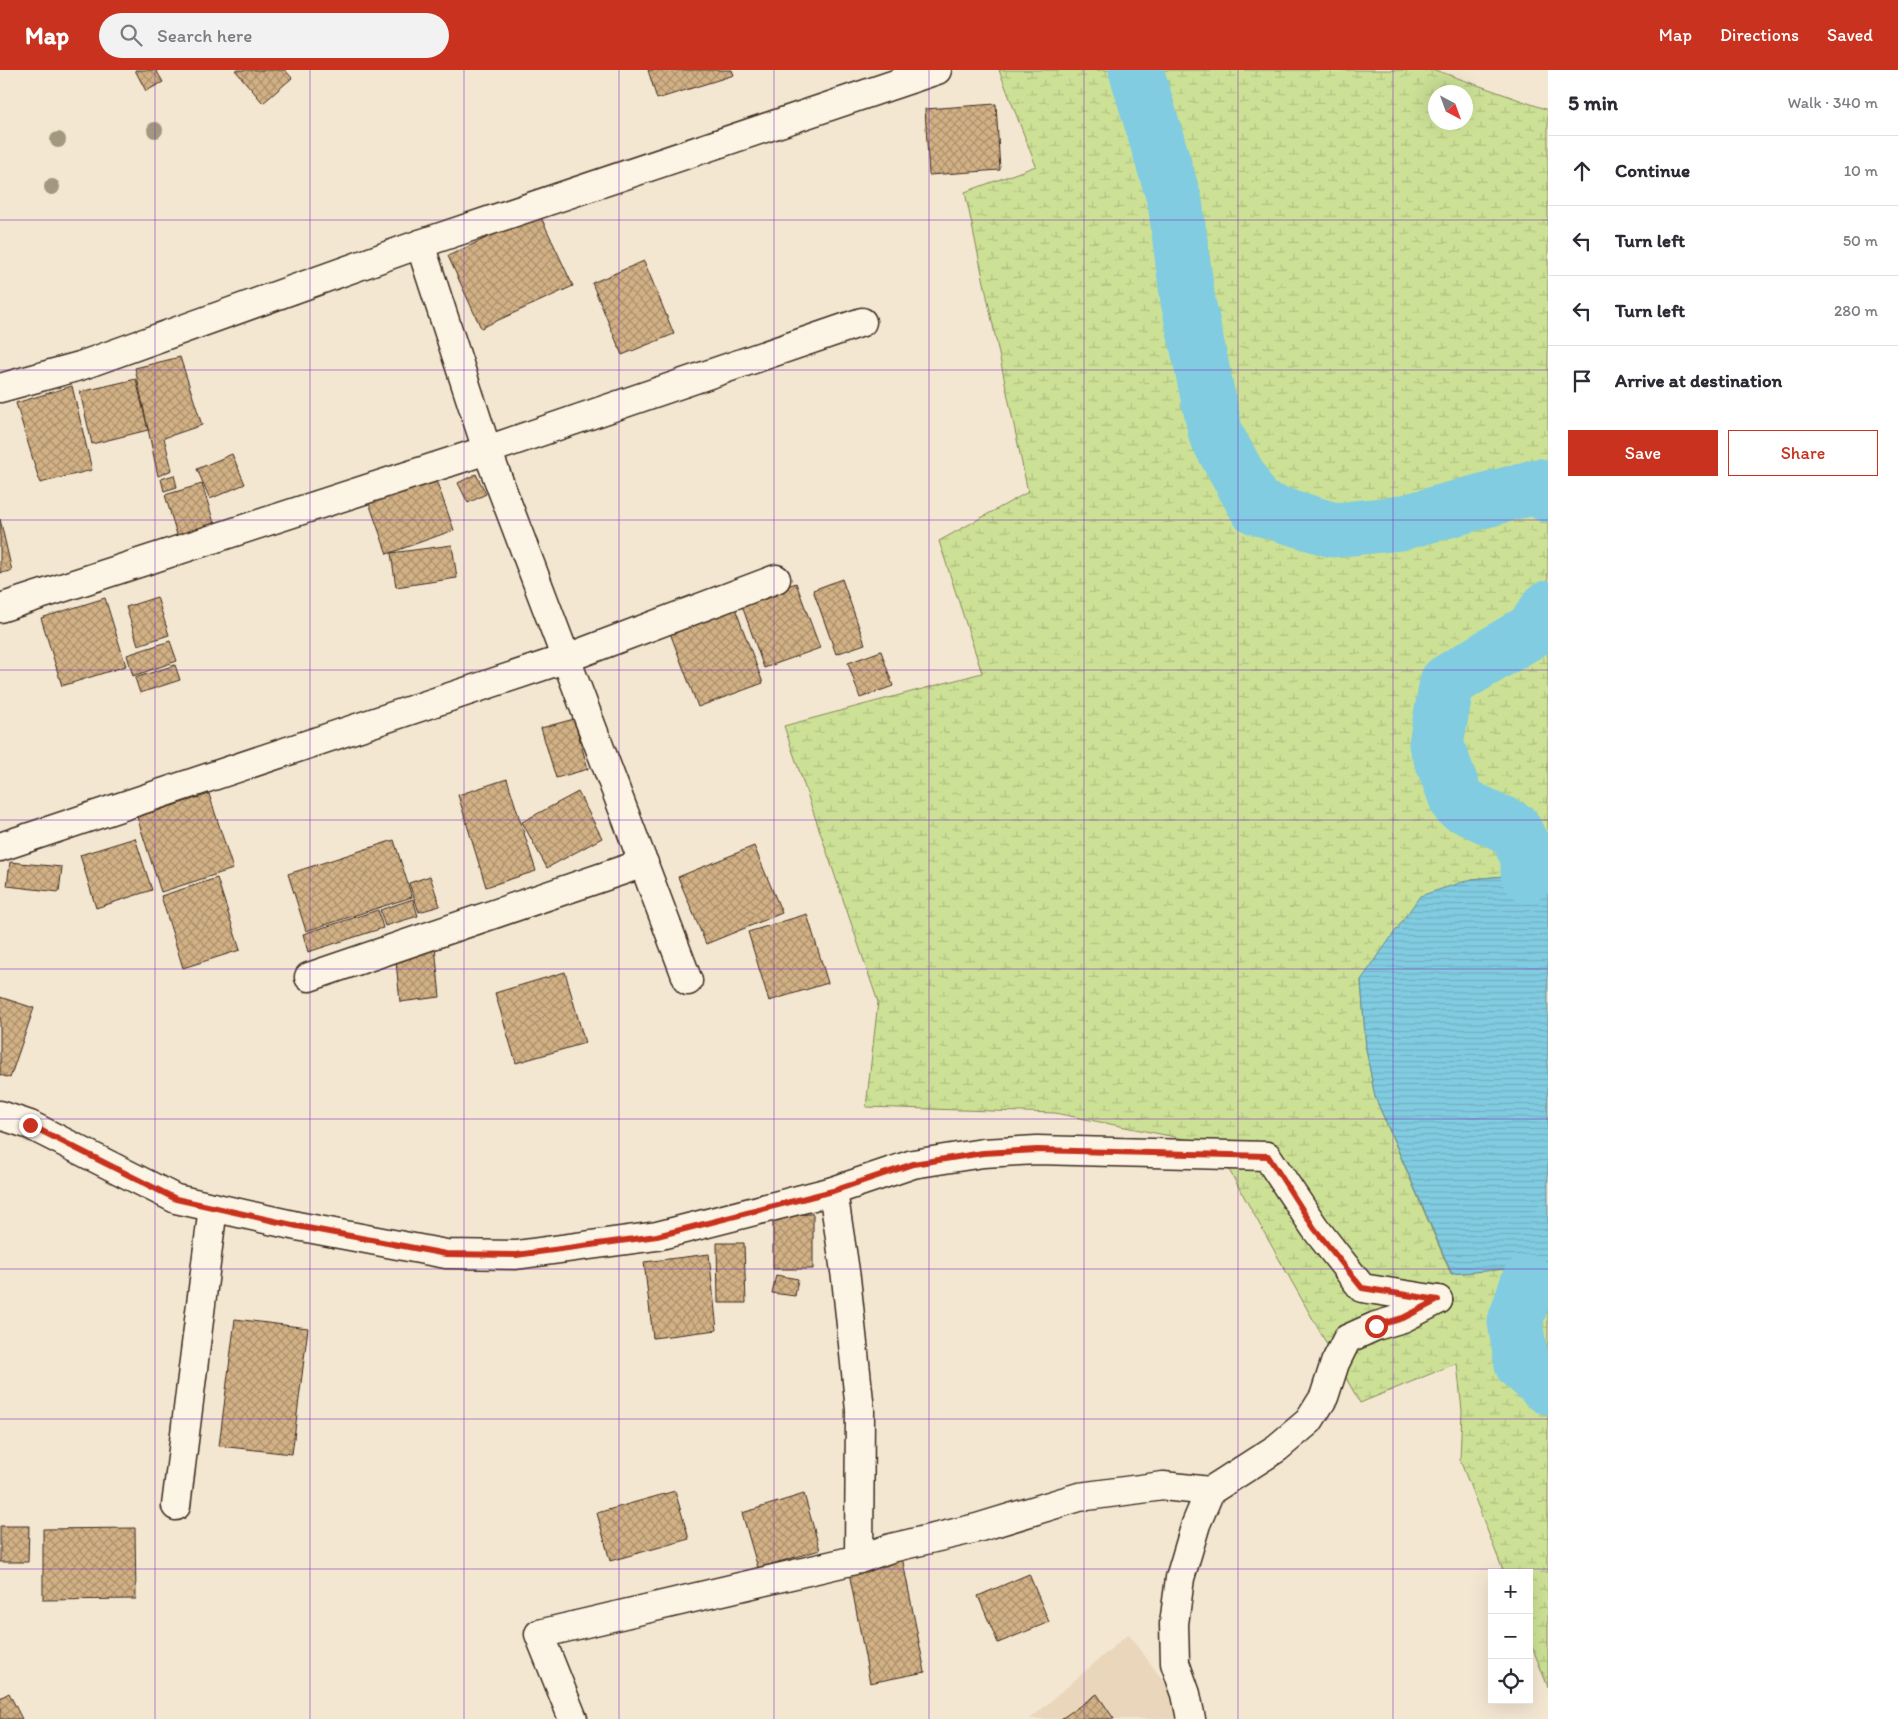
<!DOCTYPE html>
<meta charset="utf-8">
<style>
body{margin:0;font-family:Itim,sans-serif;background:#f2f2f3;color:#2b2b33}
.controls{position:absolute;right:15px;bottom:15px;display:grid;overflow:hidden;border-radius:0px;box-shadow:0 5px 20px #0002}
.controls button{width:45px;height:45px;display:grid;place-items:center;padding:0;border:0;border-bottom:1px solid #e1e1e2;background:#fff;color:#2b2b33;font:25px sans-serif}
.compass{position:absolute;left:1428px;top:15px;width:45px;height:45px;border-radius:50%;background:#fff;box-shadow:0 5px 20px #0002;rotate:139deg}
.stop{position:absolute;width:15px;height:15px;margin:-11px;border:4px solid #c8321e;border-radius:50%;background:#fff}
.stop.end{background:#c8321e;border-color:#fff;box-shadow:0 1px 5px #0008}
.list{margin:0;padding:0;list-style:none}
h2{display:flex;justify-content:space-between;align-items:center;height:65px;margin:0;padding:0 20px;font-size:21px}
h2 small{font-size:16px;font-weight:400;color:#7c7c81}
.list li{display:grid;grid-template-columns:32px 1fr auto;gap:15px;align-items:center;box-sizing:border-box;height:70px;padding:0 20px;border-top:1px solid #e1e1e2}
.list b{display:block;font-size:19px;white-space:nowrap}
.list em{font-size:16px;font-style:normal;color:#7c7c81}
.actions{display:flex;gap:10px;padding:15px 20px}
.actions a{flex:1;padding:11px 0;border:1px solid #c8321e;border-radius:0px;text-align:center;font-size:18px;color:#c8321e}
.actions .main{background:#c8321e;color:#fff}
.icon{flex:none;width:28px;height:28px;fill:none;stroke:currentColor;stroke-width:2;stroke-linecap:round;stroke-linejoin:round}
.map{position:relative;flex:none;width:1548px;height:1649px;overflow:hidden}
header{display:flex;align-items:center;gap:30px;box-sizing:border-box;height:70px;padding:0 25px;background:#c8321e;color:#fff}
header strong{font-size:24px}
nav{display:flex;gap:28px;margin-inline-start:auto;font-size:18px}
.search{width:350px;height:45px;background:#f2f2f3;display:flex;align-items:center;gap:12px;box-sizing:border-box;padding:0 18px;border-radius:28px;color:#7c7c81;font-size:19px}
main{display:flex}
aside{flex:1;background:#fff}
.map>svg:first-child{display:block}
</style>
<header>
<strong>Map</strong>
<div class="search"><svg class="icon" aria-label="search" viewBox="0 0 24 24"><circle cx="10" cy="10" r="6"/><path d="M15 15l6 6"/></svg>Search here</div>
<nav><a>Map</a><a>Directions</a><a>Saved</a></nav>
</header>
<main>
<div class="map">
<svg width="1548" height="1649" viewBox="0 0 1548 1649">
<defs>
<pattern id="wetland-marsh" width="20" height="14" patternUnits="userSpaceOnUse" patternTransform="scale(1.25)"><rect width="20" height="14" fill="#cce196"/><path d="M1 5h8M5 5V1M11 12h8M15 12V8" fill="none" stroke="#b0c181"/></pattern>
<pattern id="water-rules" width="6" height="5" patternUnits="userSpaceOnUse" patternTransform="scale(1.25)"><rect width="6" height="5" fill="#81cce1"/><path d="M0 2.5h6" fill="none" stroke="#70afc1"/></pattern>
<pattern id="building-cross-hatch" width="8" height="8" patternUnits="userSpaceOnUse" patternTransform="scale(1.25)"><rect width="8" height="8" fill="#d2b185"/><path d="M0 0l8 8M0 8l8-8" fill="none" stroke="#ac906c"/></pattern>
</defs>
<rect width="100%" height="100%" fill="#f4e7d2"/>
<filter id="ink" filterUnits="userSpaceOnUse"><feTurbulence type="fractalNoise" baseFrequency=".02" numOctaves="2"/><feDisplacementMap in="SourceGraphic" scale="10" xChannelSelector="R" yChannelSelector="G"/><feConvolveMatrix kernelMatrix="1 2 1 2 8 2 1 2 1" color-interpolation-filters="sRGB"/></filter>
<g filter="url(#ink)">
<!-- built -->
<polygon fill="#ead7bb" points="1128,1564 1179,1631 1184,1649 1030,1649"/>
<!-- wetland -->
<path fill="url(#wetland-marsh)" stroke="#84865a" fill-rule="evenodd" d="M999,0H1435L1548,40V802L1472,809L1361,910L1366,979L1375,1027L1451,1204L1548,1195V1617L1529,1569V1503H1504L1460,1390L1462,1341L1457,1293L1360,1333L1215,1075L1055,1043L866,1037L878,932L784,656L982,603L939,471L1028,422L965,122L1036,96ZM1436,22H1466V52H1436Z"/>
<!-- water -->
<polygon fill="url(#water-rules)" stroke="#658b93" points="1548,802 1548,1195 1452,1204 1375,1027 1366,979 1361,910 1420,826 1472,809"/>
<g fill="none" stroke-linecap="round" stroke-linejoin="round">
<!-- river -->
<g stroke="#81cce1" stroke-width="55">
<polyline points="1136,0 1175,132 1188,231 1216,365 1256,437 1334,460 1401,453 1538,416 1548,425"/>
<polyline points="1528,804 1528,787 1514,759 1458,733 1436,674 1447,612 1533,560 1548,538"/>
<polyline points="1528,1212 1515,1252 1522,1294 1548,1317"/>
</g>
</g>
<!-- building -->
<g fill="url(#building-cross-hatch)" stroke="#3b2a1e">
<polygon points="135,0 156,0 163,12 146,21"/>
<polygon points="235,0 285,0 292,8 263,33"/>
<polygon points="648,0 732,0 734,5 657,29"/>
<polygon points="996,34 1000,100 929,105 925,39"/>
<polygon points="539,143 573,216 481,258 448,186"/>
<polygon points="644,191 674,264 622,285 592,213"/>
<polygon points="180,287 202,355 164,368 172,400 158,406 135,298"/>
<polygon points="136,309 148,360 92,374 80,322"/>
<polygon points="72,316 92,400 40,413 16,333"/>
<polygon points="232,384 245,414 210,429 197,399"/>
<polygon points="476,404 486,424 468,433 458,413"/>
<polygon points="174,405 177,417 164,421 161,409"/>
<polygon points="435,407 454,460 387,484 368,430"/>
<polygon points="202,414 215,456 178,468 165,425"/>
<polygon points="0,449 12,501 0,503"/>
<polygon points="452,475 457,508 396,517 391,483"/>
<polygon points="842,509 865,574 836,584 813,520"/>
<polygon points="796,513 820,578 764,598 741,533"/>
<polygon points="157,527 169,565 138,575 126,537"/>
<polygon points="105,528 126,596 62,616 41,548"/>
<polygon points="732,530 763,613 698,637 667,555"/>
<polygon points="170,571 177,591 133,606 127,585"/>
<polygon points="881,581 893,616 860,628 848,593"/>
<polygon points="175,595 180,610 140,623 135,608"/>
<polygon points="574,649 588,699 556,708 541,658"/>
<polygon points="507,709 536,801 486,817 458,725"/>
<polygon points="578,722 602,768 547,798 522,752"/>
<polygon points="209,724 233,799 161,822 137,747"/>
<polygon points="135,768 152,820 96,838 80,785"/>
<polygon points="394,770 412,827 306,861 288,804"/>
<polygon points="754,776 782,843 706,874 678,807"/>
<polygon points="10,792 62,797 59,822 7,816"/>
<polygon points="430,806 440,836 419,842 409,813"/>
<polygon points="217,808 240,880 183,898 161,826"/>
<polygon points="413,829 418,846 385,856 380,840"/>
<polygon points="378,840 383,858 308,882 303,864"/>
<polygon points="807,844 828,913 769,931 748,862"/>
<polygon points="435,877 440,927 400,932 395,882"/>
<polygon points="565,902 585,973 516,993 495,923"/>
<polygon points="0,927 34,938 10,1008 0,1005"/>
<polygon points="813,1144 813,1199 773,1199 773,1145"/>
<polygon points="717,1173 744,1173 746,1233 718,1233"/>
<polygon points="709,1184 717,1260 653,1268 644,1192"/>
<polygon points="776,1205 798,1209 795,1226 772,1223"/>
<polygon points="235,1249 308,1258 292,1384 219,1376"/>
<polygon points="675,1421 689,1469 610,1491 597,1443"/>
<polygon points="804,1424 820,1480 758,1498 742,1443"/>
<polygon points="0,1456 29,1456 28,1492 0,1492"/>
<polygon points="135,1458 136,1529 43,1530 43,1459"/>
<polygon points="901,1482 925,1602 870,1613 847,1492"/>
<polygon points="1029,1504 1049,1552 998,1573 978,1526"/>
<polygon points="9,1623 22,1649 0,1649 0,1628"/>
<polygon points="1097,1624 1114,1649 1061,1649"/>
</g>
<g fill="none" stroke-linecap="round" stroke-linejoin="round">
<!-- minor casing -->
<g stroke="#3b2a1e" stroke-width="31">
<g id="minor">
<polyline points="420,174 487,380 688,911"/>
<polyline points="0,318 80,296 420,174 937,0"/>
<polyline points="0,538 487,380 862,252"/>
<polyline points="0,777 567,588 776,509"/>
<polyline points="309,907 644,793"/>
<polyline points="0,1045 30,1055 176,1129 297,1156 446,1184 516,1185 657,1166 833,1121 913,1094 983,1083 1037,1080 1267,1086 1315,1158 1362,1218 1438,1230"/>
<polyline points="833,1121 846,1208 860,1340 859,1489"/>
<polyline points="176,1436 213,1137"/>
<polyline points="573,1649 539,1564 859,1489 891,1478 977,1458 1079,1427 1163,1416 1210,1421"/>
<polyline points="1191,1649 1186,1624 1175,1593 1174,1554 1180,1508 1196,1454 1210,1421 1277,1378 1309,1351 1324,1327 1335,1293 1347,1269 1376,1256 1403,1248 1438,1230"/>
</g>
</g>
<!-- minor -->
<use href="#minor" stroke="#fcf5e5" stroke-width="28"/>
</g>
<!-- trees -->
<g fill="#a29880">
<circle cx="155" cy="60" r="8"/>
<circle cx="58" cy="70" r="8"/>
<circle cx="52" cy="117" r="8"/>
</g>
</g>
<g fill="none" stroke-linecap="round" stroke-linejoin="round" filter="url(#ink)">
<!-- route -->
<polyline stroke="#c8321e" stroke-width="6" points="30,1055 176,1129 297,1156 446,1184 516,1185 657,1166 833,1121 913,1094 983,1083 1037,1080 1268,1086 1314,1158 1362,1218 1438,1230 1403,1248 1376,1256"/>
</g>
<!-- grid -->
<path fill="none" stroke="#7b2cbf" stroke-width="1" stroke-opacity="0.55" d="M155,0V1649M310,0V1649M464,0V1649M619,0V1649M774,0V1649M929,0V1649M1084,0V1649M1238,0V1649M1393,0V1649M0,150H1548M0,300H1548M0,450H1548M0,600H1548M0,750H1548M0,899H1548M0,1049H1548M0,1199H1548M0,1349H1548M0,1499H1548"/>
</svg>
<div class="controls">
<button>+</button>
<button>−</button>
<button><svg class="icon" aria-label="locate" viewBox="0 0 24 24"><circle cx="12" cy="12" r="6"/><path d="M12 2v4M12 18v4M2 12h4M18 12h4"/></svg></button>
</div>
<svg class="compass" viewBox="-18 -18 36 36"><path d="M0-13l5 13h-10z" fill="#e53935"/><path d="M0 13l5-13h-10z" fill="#7c7c81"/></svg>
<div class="stop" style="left:1376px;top:1256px"></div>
<div class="stop end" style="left:30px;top:1055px"></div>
</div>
<aside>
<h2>5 min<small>Walk · 340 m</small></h2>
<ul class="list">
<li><svg class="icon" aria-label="ahead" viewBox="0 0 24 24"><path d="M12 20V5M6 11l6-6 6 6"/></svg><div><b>Continue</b></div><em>10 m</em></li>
<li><svg class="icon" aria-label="left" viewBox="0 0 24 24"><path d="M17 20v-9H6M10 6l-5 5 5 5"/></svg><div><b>Turn left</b></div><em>50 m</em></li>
<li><svg class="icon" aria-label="left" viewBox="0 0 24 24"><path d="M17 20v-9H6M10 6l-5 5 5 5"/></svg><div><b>Turn left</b></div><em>280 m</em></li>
<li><svg class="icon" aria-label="arrive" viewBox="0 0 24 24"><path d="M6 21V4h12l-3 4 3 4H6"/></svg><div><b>Arrive at destination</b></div></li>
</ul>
<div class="actions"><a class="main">Save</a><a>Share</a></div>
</aside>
</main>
